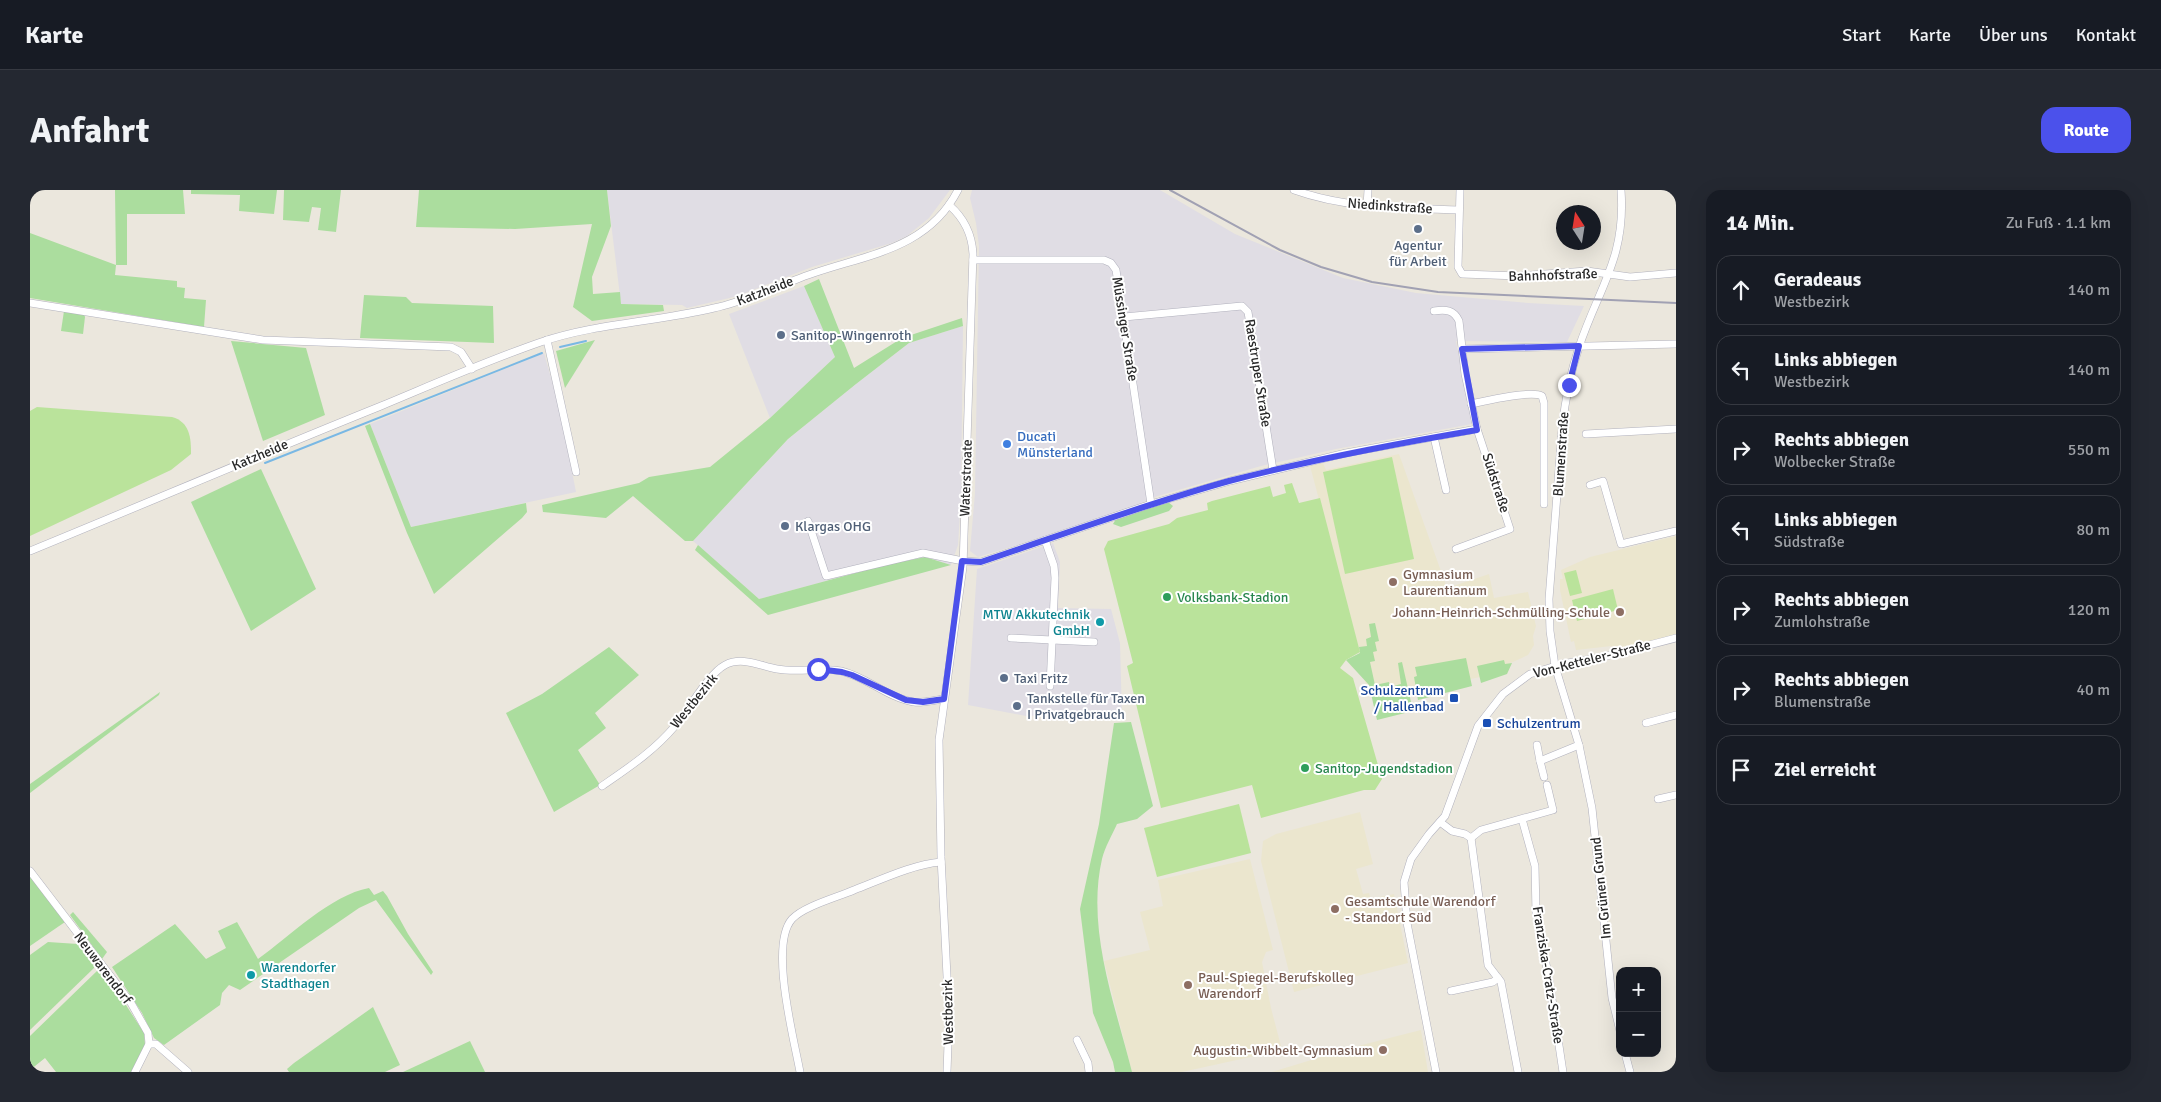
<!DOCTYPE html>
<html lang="de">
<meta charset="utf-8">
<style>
body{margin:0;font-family:Signika,sans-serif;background:#242831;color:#f1f3f6}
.controls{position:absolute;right:15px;bottom:15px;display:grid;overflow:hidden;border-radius:10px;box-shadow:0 5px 20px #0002}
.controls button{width:45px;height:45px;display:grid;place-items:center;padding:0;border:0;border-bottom:1px solid #363941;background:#171b24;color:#f1f3f6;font:25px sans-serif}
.compass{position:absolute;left:1526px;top:15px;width:45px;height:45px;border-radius:50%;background:#171b24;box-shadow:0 5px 20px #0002;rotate:348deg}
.stop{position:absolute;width:15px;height:15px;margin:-11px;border:4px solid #4b51eb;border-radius:50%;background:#fff}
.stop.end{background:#4b51eb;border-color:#fff;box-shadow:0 1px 5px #0008}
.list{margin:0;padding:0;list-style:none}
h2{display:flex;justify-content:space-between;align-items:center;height:65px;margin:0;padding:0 20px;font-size:21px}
h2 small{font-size:16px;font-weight:400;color:#9ea1a6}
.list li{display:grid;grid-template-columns:32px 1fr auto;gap:15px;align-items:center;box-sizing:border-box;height:70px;margin:0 10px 10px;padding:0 10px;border:1px solid #363941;border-radius:15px}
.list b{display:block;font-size:19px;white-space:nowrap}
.list p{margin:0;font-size:16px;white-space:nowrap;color:#9ea1a6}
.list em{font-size:16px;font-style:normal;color:#9ea1a6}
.icon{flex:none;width:28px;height:28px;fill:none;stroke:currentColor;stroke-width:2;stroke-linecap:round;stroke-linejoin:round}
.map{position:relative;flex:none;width:1646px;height:882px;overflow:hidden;border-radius:15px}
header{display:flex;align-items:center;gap:30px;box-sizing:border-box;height:70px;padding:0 25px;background:#171b24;border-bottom:1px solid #363941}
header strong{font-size:24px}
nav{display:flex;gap:28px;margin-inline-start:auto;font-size:18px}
.intro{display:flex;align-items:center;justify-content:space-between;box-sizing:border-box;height:120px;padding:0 30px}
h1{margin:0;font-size:35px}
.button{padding:12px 22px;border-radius:15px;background:#4b51eb;color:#fff;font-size:18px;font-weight:700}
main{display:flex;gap:30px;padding:0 30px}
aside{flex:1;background:#171b24;border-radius:15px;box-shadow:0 5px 20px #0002}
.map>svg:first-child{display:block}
</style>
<header>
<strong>Karte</strong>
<nav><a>Start</a><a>Karte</a><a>Über uns</a><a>Kontakt</a></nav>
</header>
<div class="intro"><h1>Anfahrt</h1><a class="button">Route</a></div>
<main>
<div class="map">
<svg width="1646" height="882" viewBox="0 0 1646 882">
<rect width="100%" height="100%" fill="#ebe7dd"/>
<!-- industrial -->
<g fill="#e0dde4">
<polygon points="577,0 920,0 899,28 877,46 862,53 782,77 708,106 657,118 652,115 591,114"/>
<polygon points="942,0 1130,0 1205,44 1313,88 1386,103 1498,113 1554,116 1537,152 1426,151 1442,234 1306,259 1231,276 1128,306 1068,331 948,367 940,361 945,303 949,56 946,33 940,8"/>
<polygon points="774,96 805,167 740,228 699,124"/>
<polygon points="933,136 931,307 928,355 921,375 895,367 855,375 729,409 663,351 758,249 826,194 879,153"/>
<polygon points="514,163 529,216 546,302 381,337 340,234"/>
<polygon points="1023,353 1030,372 1028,418 1081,419 1090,453 1092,526 1064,524 996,526 938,515 947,379"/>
</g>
<!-- education -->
<g fill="#ebe6ce">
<polygon points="1369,264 1417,398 1459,384 1464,408 1498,402 1506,436 1503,446 1504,455 1498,465 1450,487 1343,510 1339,495 1336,494 1333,486 1320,475 1330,462 1280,276 1293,273 1296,280"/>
<polygon points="1646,346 1646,444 1586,460 1581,456 1546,460 1544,451 1541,452 1530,400 1530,389 1533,389 1531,380 1560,367"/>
<polygon points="1330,622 1343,674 1326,679 1333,704 1339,703 1341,709 1364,704 1378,773 1264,802 1231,671 1233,651 1246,644"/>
<polygon points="1220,669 1243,760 1236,762 1232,772 1241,818 1252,860 1152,882 1102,882 1074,771 1120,760 1110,722 1133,716 1128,690"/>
<polygon points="1391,840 1398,882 1242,882 1324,857"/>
</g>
<!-- green -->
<g fill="#abdd9e">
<polygon points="85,0 153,0 155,24 97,24 97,75 86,75 85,85 147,91 147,97 155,98 154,108 176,110 174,137 0,108 0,43 86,75"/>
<polygon points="161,0 247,0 244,24 209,21 210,5 161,4"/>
<polygon points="254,0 311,0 306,42 288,40 291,18 282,17 279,32 253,30"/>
<polygon points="389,0 577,0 581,36 562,87 563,104 590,102 591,114 633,115 634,121 562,131 543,117 562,34 485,39 386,37"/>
<polygon points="789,89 824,178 872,148 932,128 933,136 879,153 826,194 758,249 663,351 655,351 603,306 576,328 513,322 512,315 609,293 619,287 680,277 740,228 805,167 774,96"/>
<polygon points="334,105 376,107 382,113 463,116 464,153 330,148"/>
<polygon points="34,121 54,124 55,127 53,144 31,141"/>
<polygon points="565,150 535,198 526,161"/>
<polygon points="201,151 276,158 295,225 233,251"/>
<polygon points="340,234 381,337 496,313 497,322 492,328 404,404 377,343 335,236"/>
<polygon points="231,279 286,399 221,441 161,312"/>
<polygon points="1138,312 1143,316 1139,321 1091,337 1083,334 1086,329"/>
<polygon points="668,355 729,409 855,375 895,367 921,375 738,425 665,360"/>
<polygon points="1345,433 1349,451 1345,452 1347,461 1343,462 1345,471 1340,472 1345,495 1359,492 1360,497 1371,494 1368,473 1372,472 1383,521 1347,530 1339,495 1316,470 1330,463 1329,457 1337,456 1336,449 1341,447 1339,434"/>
<polygon points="579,457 609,485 565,523 576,538 548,560 570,595 524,622 476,523 512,504"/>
<polygon points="1436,468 1442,496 1388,510 1384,487 1387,486 1385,477"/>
<polygon points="1474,470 1475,474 1482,473 1477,484 1451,493 1447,476"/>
<polygon points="130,502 129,505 0,603 0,594"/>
<path d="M1101,532L1123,616L1107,629L1087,634C1082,645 1075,657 1072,669C1056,739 1085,814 1102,882H1085L1083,872L1063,823L1050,719L1069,634L1084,533Z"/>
<polygon points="0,686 35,732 0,756"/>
<path d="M339,698L344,705L353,701L357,706L378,744L403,782L401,785L346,710L329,718L210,800L199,795L192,803L190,815L134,855L124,848L112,823L82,777L145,734L176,769L196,758L188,741L207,732L228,769C260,746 301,705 339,698Z"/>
<polygon points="43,722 77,762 72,769 40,725"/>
<polygon points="18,752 48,754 66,776 0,840 0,765"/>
<polygon points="68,780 96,815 114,843 115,854 112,865 103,880 101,882 26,882 15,868 0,880 0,846"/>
<polygon points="343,817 370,875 355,882 259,882 257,879 264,873"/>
<polygon points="440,851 455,882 373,882"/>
</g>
<!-- pitch -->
<g fill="#bae39b">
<path d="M7,217L142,227C160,232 161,248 161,264L141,280L0,346V221Z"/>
<polygon points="1362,267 1384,369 1315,384 1293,282"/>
<polygon points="1262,293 1269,313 1290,308 1330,462 1316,470 1310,478 1323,488 1352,589 1345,600 1334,600 1231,628 1222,595 1131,618 1097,476 1103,473 1074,359 1078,351 1139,334 1147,328 1178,320 1177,313 1182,311 1240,296 1243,307 1256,303 1254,295"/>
<polygon points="1546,380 1552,403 1540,406 1534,383"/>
<polygon points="1583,399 1588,420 1547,431 1542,410"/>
<polygon points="1209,614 1221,663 1127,687 1114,638"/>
</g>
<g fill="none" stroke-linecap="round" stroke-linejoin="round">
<!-- stream -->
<g stroke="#79b8e4" stroke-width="2">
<polyline points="530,157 556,151"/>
<polyline points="235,273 512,163"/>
</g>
<!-- minor casing -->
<g stroke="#b1b1bd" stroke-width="8">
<g id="minor">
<path d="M1264,0C1317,19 1373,18 1429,20"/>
<polyline points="1430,0 1428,77 1432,84 1489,86 1557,81 1600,87 1646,83"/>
<polyline points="1337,16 1338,0"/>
<polyline points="943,70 1074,70 1081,73 1086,80 1121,314"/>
<polyline points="0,113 233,150 421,157 431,162 442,179"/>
<path d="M1404,121C1416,119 1424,120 1429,131L1435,184L1447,239L1480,339L1426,359"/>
<polyline points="1094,127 1212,116 1218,122 1243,280"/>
<polyline points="517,150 546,282"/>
<polyline points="1432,159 1646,154"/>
<path d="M1441,214C1455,211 1501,200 1512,206L1514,213V314"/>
<polyline points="1556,244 1646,239"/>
<polyline points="1404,247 1416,300"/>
<polyline points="1560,295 1573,291 1591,354 1646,341"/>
<polyline points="778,331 796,386 893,363 933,371 951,372 1121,314 1200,291 1316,263 1447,239"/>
<polyline points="1015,350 1024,376 1025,388 1020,496"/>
<path d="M0,361C117,313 234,263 351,216C404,194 456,171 511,152C567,133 626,132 684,118C712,112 738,100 765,90C825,65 895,65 928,0"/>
<polyline points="981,448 1064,452"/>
<polyline points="1616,533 1646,525"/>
<polyline points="1507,555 1510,571"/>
<polyline points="1514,587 1510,571 1549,555"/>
<path d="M572,596C598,578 624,561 645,536C659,520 678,484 695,475C712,466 730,476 747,479C768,483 790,477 811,481C837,487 858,508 884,512C894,513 904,510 914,509"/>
<polyline points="1628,609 1646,605"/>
<polyline points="1492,629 1505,676 1506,723 1519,789 1533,882"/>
<polyline points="1410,632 1422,641 1435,644 1441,648"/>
<polyline points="1441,648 1458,775 1471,792 1488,882"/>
<polyline points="1441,648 1451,640 1523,620 1517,595"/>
<polyline points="0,681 101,813 118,843 119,854 105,882"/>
<polyline points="1421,801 1463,792 1468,788"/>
<path d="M1590,841L1582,808L1562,618L1549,555L1525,476L1520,441L1519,409L1532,239C1535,211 1540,184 1549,157C1569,97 1596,68 1591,0"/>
<polyline points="1047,850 1058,873 1059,882"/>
<polyline points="119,854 126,854 158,882"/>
<polyline points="1595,863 1600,882"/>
<path d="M770,882C764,849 739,755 762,729C774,716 808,707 824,700C850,690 884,674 911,672"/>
<path d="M917,882L919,826L911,667L909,550L933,377L943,64C942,44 934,28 919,15"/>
<polyline points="1406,882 1377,733 1374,692 1381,669 1399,644 1415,626 1448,536 1473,504 1500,484 1532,474 1573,467 1646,448"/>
</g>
</g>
<!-- minor -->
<use href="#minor" stroke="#fff" stroke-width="7"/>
<!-- rail -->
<polyline stroke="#a1a1b3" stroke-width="2" points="1140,0 1250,60 1291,77 1342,92 1408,102 1646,113"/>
</g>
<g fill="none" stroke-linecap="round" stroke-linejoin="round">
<!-- route -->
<path stroke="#4b51eb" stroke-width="6" d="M788,479L812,482L822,485L876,510L893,512L914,509L932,371L951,372C1034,344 1116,314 1199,291C1281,270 1364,254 1447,240L1432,159L1549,156L1539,195"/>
</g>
<!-- markers -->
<g fill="#5c6f8a" stroke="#fff" stroke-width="2">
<circle cx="1388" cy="39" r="5"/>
<circle cx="751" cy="145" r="5"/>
<circle cx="755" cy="336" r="5"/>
<circle cx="974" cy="488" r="5"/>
<circle cx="987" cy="516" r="5"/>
</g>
<circle fill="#3f7fe0" stroke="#fff" stroke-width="2" cx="977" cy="254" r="5"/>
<g fill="#8d6e63" stroke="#fff" stroke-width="2">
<circle cx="1363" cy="392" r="5"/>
<circle cx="1590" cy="422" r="5"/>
<circle cx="1305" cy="719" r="5"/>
<circle cx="1158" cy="795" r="5"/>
<circle cx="1353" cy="860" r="5"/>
</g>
<g fill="#2e9e5b" stroke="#fff" stroke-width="2">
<circle cx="1137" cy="407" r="5"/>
<circle cx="1275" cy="578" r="5"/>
</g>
<g fill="#0f9aa8" stroke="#fff" stroke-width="2">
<circle cx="1070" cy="432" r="5"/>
<circle cx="221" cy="785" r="5"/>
</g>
<g fill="#1a4fb4" stroke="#fff" stroke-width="2">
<rect x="1419" y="503" width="10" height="10" rx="2.5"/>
<rect x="1452" y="528" width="10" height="10" rx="2.5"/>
</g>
<g text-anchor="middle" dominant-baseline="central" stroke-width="4" stroke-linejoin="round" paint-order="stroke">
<!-- street labels -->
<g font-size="14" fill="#2a2a2a" stroke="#fff">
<text transform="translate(1360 16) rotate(4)">Niedinkstraße</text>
<text transform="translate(1523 85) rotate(-2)">Bahnhofstraße</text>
<text transform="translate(735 101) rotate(-21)">Katzheide</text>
<text transform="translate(1095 139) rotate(81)">Müssinger Straße</text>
<text transform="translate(1228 183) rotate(81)">Raestruper Straße</text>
<text transform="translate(1531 264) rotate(-86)">Blumenstraße</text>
<text transform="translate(230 265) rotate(-23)">Katzheide</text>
<text transform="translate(936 288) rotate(-88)">Waterstroate</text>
<text transform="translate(1466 293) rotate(72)">Südstraße</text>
<text transform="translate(1562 469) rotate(-14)">Von-Ketteler-Straße</text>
<text transform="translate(664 511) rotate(-51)">Westbezirk</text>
<text transform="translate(1571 698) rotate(-96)">Im Grünen Grund</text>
<text transform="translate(73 778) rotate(53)">Neuwarendorf</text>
<text transform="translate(1518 785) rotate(81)">Franziska-Cratz-Straße</text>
<text transform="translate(918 822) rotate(-91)">Westbezirk</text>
</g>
<!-- service labels -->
<g font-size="14" fill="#4e5e75" stroke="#fff" text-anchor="start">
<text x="1388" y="55" text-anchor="middle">Agentur<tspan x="1388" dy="16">für Arbeit</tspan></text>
<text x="761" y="145">Sanitop-Wingenroth</text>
<text x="765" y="336">Klargas OHG</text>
<text x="984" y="488">Taxi Fritz</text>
<text x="997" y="508">Tankstelle für Taxen<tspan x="997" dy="16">I Privatgebrauch</tspan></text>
</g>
<!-- shop labels -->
<g font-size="14" fill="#366cbe" stroke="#fff" text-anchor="start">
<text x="987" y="246">Ducati<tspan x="987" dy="16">Münsterland</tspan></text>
</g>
<!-- education labels -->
<g font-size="14" fill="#785e54" stroke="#fff" text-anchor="start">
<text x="1373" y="384">Gymnasium<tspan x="1373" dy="16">Laurentianum</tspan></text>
<text x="1580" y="422" text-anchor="end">Johann-Heinrich-Schmülling-Schule</text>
<text x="1315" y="711">Gesamtschule Warendorf<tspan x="1315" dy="16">- Standort Süd</tspan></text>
<text x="1168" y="787">Paul-Spiegel-Berufskolleg<tspan x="1168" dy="16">Warendorf</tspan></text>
<text x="1343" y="860" text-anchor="end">Augustin-Wibbelt-Gymnasium</text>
</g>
<!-- leisure labels -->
<g font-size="14" fill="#27864d" stroke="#fff" text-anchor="start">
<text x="1147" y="407">Volksbank-Stadion</text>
<text x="1285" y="578">Sanitop-Jugendstadion</text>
</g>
<!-- culture labels -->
<g font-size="14" fill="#0d838f" stroke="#fff" text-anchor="end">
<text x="1060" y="424">MTW Akkutechnik<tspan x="1060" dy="16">GmbH</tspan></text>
<text x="231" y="777" text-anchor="start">Warendorfer<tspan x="231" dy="16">Stadthagen</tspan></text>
</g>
<!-- transit labels -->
<g font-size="14" fill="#164399" stroke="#fff" text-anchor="end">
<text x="1414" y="500">Schulzentrum<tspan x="1414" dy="16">/ Hallenbad</tspan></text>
<text x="1467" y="533" text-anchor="start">Schulzentrum</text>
</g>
</g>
</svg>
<div class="controls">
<button>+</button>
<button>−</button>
</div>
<svg class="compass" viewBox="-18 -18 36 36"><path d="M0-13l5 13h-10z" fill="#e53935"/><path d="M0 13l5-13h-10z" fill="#9ea1a6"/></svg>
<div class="stop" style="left:788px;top:479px"></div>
<div class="stop end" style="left:1539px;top:195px"></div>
</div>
<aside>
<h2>14 Min.<small>Zu Fuß · 1.1 km</small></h2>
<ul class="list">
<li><svg class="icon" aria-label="ahead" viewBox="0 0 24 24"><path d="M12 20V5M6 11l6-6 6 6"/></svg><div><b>Geradeaus</b><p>Westbezirk</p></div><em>140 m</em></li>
<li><svg class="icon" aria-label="left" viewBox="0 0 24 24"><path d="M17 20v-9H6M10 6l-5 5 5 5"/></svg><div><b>Links abbiegen</b><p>Westbezirk</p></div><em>140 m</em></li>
<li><svg class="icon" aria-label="right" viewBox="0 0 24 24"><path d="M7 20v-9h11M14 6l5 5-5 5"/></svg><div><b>Rechts abbiegen</b><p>Wolbecker Straße</p></div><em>550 m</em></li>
<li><svg class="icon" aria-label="left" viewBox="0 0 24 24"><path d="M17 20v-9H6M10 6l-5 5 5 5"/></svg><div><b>Links abbiegen</b><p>Südstraße</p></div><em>80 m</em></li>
<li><svg class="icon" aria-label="right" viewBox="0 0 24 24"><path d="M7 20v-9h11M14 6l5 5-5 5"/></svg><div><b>Rechts abbiegen</b><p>Zumlohstraße</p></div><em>120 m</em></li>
<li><svg class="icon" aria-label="right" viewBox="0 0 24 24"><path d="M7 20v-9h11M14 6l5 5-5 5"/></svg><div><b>Rechts abbiegen</b><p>Blumenstraße</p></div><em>40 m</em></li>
<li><svg class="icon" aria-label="arrive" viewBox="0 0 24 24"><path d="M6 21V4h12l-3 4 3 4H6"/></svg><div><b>Ziel erreicht</b></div></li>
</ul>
</aside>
</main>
